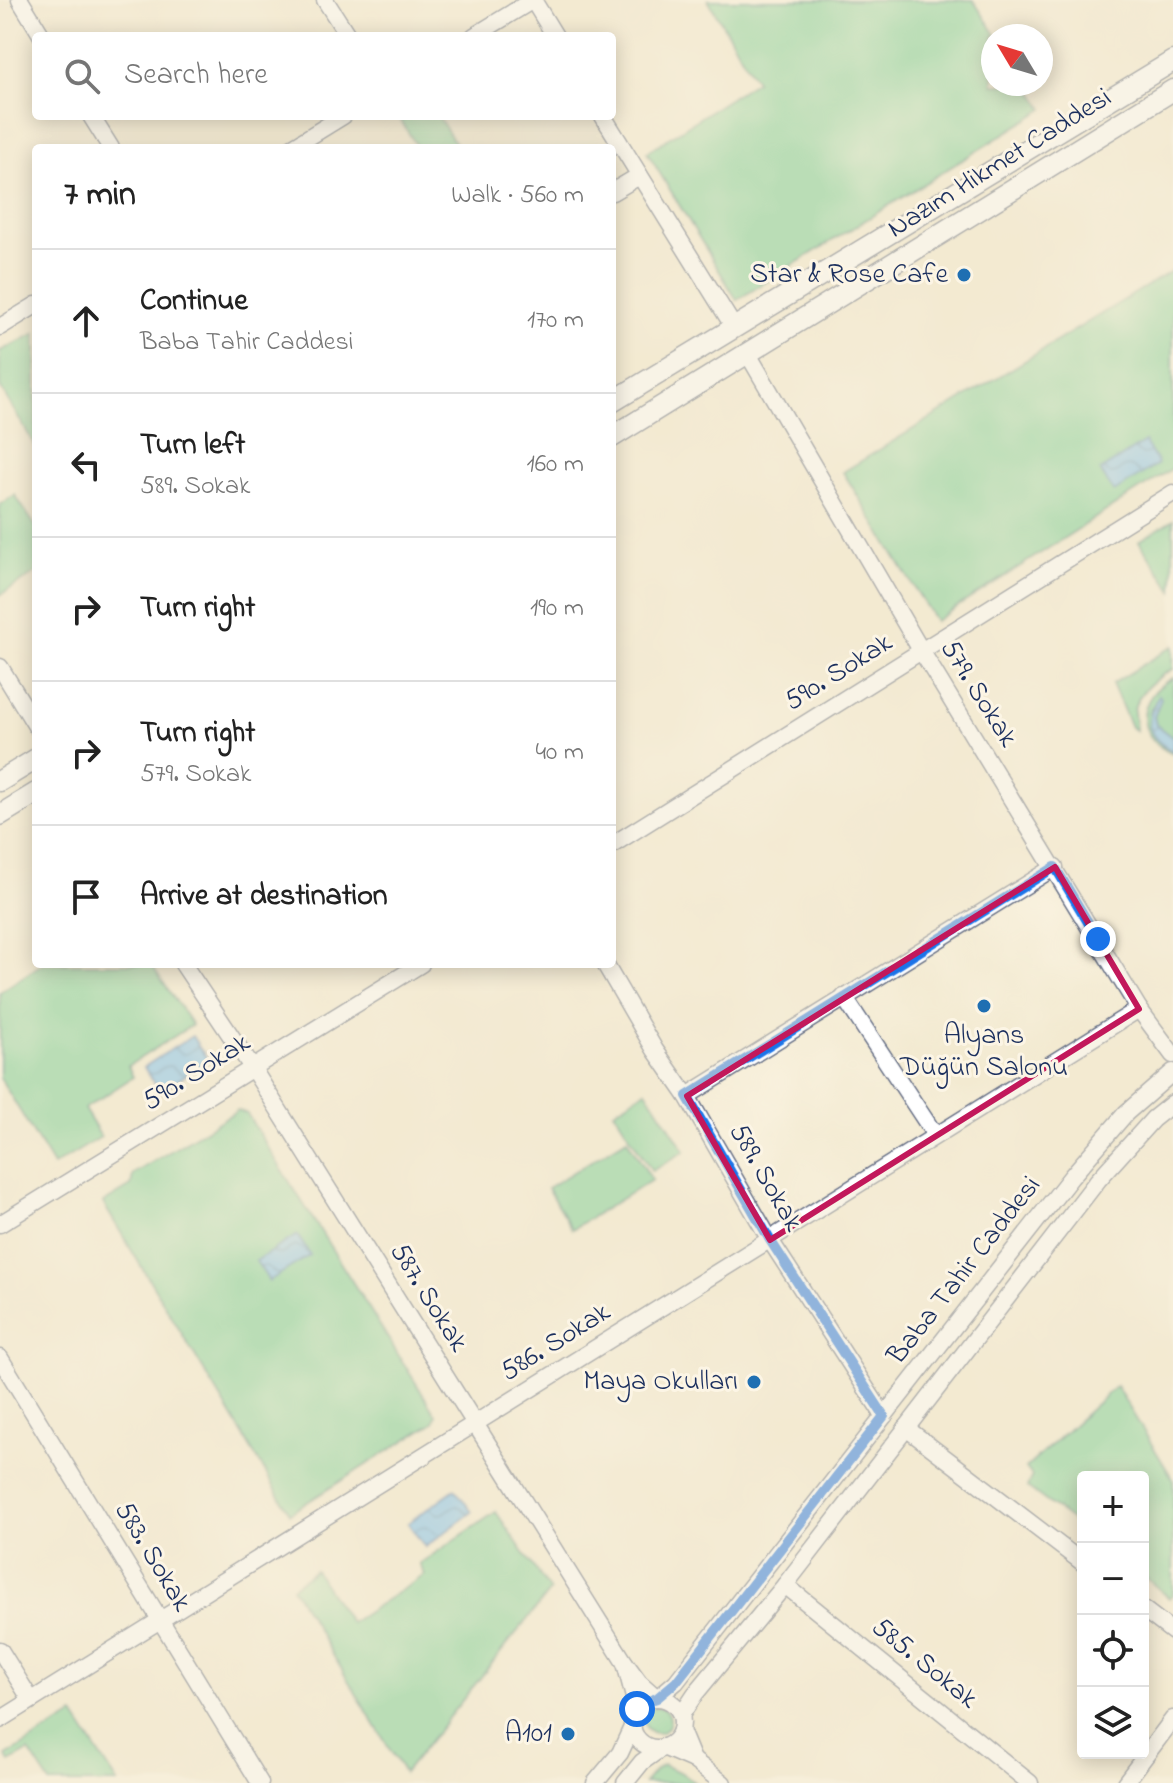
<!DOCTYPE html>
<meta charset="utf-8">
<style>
body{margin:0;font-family:"Indie Flower",sans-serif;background:#f2f2f2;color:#222}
.controls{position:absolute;right:24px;bottom:24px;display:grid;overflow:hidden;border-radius:8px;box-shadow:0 4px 20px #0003}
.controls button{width:72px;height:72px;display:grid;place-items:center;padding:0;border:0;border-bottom:2px solid #e0e0e0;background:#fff;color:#222;font:40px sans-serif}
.compass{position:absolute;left:981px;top:24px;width:72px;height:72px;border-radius:50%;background:#fff;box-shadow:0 4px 20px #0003;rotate:308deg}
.stop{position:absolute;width:24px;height:24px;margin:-18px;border:6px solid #1a73e8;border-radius:50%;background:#fff}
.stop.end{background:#1a73e8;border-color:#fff;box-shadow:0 2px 8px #0008}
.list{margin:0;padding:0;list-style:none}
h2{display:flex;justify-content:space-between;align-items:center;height:104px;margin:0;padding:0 32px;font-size:34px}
h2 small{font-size:26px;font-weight:400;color:#767676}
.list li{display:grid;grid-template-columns:52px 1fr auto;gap:24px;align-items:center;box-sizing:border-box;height:144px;padding:0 32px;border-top:2px solid #e0e0e0}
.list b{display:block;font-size:30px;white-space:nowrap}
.list p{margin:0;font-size:26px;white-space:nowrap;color:#767676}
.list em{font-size:26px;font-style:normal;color:#767676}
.icon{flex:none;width:44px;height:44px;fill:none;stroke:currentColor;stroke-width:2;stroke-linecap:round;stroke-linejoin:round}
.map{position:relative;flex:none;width:1173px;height:1783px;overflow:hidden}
.search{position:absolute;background:#fff;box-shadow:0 4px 20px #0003;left:32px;top:32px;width:584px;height:88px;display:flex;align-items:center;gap:20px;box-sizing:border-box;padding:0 28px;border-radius:8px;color:#767676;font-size:30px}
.panel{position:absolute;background:#fff;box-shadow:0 4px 20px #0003;left:32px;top:144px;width:584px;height:824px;border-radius:8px}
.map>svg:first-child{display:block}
</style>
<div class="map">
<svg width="1173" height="1783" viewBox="0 0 1173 1783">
<defs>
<pattern id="water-waves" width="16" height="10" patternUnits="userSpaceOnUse" patternTransform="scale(2)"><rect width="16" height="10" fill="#7ac0f1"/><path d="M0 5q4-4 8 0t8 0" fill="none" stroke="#639cc6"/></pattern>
</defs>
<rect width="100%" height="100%" fill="#fcf5e5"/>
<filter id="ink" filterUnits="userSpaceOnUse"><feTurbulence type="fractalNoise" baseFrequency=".0125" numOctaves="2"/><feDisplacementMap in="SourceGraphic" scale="16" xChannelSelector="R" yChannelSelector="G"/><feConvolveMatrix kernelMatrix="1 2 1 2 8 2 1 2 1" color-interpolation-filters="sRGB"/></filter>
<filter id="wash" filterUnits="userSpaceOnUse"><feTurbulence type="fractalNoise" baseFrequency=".006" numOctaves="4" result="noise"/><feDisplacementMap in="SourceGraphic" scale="32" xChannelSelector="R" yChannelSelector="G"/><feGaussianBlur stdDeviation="1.8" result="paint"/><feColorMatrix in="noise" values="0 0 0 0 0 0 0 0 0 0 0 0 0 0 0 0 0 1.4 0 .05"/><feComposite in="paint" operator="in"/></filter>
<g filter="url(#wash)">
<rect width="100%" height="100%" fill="#f3ead1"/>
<!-- green -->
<g fill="#76cf95" stroke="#487f7a" stroke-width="2">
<polygon points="708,0 973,0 997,36 993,36 993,84 1028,84 1044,109 737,300 647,152 756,81"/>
<polygon points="398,116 438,116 458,148 418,148"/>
<polygon points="1173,270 1173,468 935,621 843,472"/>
<polygon points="36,333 36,447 0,387 0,351"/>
<polygon points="15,495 36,527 36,573 0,595 0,504"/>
<polygon points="1173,520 1173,591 1139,541"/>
<path d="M1173,646V669C1158,677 1135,693 1134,711C1134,718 1136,725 1136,731L1131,727L1112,684Z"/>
<path d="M1173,678V738L1156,725L1154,717L1161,698L1159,696L1151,709L1149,727L1163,746L1173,751V754C1134,737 1135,697 1173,678Z"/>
<polygon points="42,964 151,964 192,1025 128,1066 133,1077 84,1109 101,1137 53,1166 0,1078 0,992"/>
<polygon points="646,1090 685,1151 652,1171 614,1111"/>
<polygon points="238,1110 247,1114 436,1415 434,1422 290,1513 103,1203 131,1186 133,1174"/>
<polygon points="627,1139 652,1180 572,1229 547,1188"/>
<polygon points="1116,1386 1173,1479 1173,1593 1169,1598 1143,1575 1143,1477 1083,1477 1083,1529 1027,1487 1032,1476 1026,1468"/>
<polygon points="496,1512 550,1591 404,1773 292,1587 315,1570 350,1623 425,1575 419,1564"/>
<circle cx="657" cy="1720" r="13"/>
<polygon points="74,1715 118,1783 50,1783 29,1751 10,1762 6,1756"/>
<polygon points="663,1765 682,1773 695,1783 644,1783 655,1770"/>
</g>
<!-- water -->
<g fill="url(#water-waves)" stroke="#4a78a8" stroke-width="2">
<polygon points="1145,442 1158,464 1114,492 1100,471"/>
<path d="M1159,695L1161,698L1154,717L1156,725L1173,738V751C1145,737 1144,721 1159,695Z"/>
<polygon points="192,1036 208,1060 160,1092 144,1067"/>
<polygon points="297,1235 310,1255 269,1281 256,1261"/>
<polygon points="455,1489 472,1512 425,1547 408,1523"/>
</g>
</g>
<g filter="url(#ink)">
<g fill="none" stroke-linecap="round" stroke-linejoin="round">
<!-- minor casing -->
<g stroke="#677086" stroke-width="19">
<g id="minor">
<polyline points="20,0 42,36"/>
<polyline points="325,0 348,36"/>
<polyline points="533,0 555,36"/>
<polyline points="474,36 533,0"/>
<polyline points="91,116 111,148"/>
<polyline points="603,116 735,329"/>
<polyline points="291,148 343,116"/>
<polyline points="612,192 639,176"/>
<polyline points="0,327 36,305"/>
<polyline points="748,354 922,652 1139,1009 1173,1055"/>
<polyline points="0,667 36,726"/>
<polyline points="612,845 1173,493"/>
<polyline points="183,964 253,1069 625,1663"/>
<polyline points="605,964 655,1050 687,1096 770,1240 884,1416"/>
<polyline points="844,997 935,1135"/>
<polyline points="687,1096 1055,867"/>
<polyline points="0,1224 421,964"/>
<polyline points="0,1358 260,1783"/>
<polyline points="906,1428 1083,1563"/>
<polyline points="785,1585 1030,1783"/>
<polyline points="1143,1609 1173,1632"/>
<polyline points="0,1650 31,1700"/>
<circle cx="657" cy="1723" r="25"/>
<polyline points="637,1709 625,1663 639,1682 657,1698 676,1682 1071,1177 1126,1113 1173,1072"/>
<polyline points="681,1715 695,1694 785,1585 1098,1180 1153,1119 1173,1103"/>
<polyline points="0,1720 1139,1009"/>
<polyline points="693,1760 723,1783"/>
<polyline points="595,1783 620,1753 633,1725"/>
<polyline points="625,1783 642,1762 663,1747 693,1760 681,1731"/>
<polyline points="1125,1783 1173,1719"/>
</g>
</g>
<!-- major casing -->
<g stroke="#677086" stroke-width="23">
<g id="major">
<polyline points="612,402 1173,61"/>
<polyline points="612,437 1173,90"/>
<polyline points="0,781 36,759"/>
<polyline points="0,815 36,793"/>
</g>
</g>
<!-- minor -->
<use href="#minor" stroke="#fff" stroke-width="16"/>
<!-- major -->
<use href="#major" stroke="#fff" stroke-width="20"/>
</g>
</g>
<g fill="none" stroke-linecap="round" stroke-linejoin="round" filter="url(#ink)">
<!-- route -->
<polyline stroke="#1a73e8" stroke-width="10" points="637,1709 642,1703 657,1698 676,1682 884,1416 770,1240 687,1096 1055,867 1098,939"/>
</g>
<!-- marked area -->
<path d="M0 0H1173V1783H0ZM1055,867L1139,1009L770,1240L687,1096Z" fill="#f3ead1" fill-opacity=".55" fill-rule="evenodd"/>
<path fill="none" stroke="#c2185b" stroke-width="6" stroke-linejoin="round" d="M1055,867L1139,1009L770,1240L687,1096Z"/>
<!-- markers -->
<g fill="#1f6fb2" stroke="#fcf5e5" stroke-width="3">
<circle cx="964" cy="275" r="8"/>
<circle cx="984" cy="1006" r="8"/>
<circle cx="754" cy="1382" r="8"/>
<circle cx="568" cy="1734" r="8"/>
</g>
<g text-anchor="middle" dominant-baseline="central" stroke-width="6" stroke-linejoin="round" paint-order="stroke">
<!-- street labels -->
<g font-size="28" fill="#1b2f5e" stroke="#fcf5e5">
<text transform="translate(1000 164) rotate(-32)">Nazım Hikmet Caddesi</text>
<text transform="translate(839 673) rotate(-32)">590. Sokak</text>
<text transform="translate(978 694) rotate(58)">579. Sokak</text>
<text transform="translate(197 1073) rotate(-32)">590. Sokak</text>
<text transform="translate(765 1178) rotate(60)">589. Sokak</text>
<text transform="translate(965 1271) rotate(-52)">Baba Tahir Caddesi</text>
<text transform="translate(428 1298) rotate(58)">587. Sokak</text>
<text transform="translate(556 1343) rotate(-32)">586. Sokak</text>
<text transform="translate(152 1557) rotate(59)">583. Sokak</text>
<text transform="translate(924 1664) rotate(39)">585. Sokak</text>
</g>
<!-- poi labels -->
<g font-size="28" fill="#1b2f5e" stroke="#fcf5e5" text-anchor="end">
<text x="948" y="275">Star &amp; Rose Cafe</text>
<text x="984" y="1036" text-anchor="middle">Alyans<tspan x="984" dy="32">Düğün Salonu</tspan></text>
<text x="738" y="1382">Maya Okulları</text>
<text x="552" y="1734">A101</text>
</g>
</g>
</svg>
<div class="controls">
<button>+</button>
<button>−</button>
<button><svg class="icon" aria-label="locate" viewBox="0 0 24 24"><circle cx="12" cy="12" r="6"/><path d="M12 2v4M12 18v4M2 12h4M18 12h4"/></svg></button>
<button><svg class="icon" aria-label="layers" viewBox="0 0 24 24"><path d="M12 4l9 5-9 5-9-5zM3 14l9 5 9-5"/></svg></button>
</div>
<svg class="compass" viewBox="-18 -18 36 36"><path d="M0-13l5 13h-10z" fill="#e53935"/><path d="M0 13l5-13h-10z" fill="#767676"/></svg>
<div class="stop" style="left:637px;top:1709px"></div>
<div class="stop end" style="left:1098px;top:939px"></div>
<div class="search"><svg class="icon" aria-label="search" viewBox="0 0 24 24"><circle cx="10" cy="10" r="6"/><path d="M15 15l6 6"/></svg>Search here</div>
<section class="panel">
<h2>7 min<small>Walk · 560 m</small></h2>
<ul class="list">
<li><svg class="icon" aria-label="ahead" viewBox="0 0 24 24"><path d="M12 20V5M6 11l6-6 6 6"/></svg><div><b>Continue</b><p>Baba Tahir Caddesi</p></div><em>170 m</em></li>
<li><svg class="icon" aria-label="left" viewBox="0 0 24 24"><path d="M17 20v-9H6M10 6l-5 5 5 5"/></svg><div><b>Turn left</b><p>589. Sokak</p></div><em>160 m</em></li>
<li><svg class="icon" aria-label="right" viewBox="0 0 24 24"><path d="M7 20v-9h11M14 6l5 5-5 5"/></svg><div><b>Turn right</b></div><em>190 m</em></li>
<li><svg class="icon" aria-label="right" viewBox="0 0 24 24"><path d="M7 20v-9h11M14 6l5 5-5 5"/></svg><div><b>Turn right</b><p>579. Sokak</p></div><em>40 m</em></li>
<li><svg class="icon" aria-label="arrive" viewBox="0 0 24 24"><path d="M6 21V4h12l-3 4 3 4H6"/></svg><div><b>Arrive at destination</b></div></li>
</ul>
</section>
</div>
